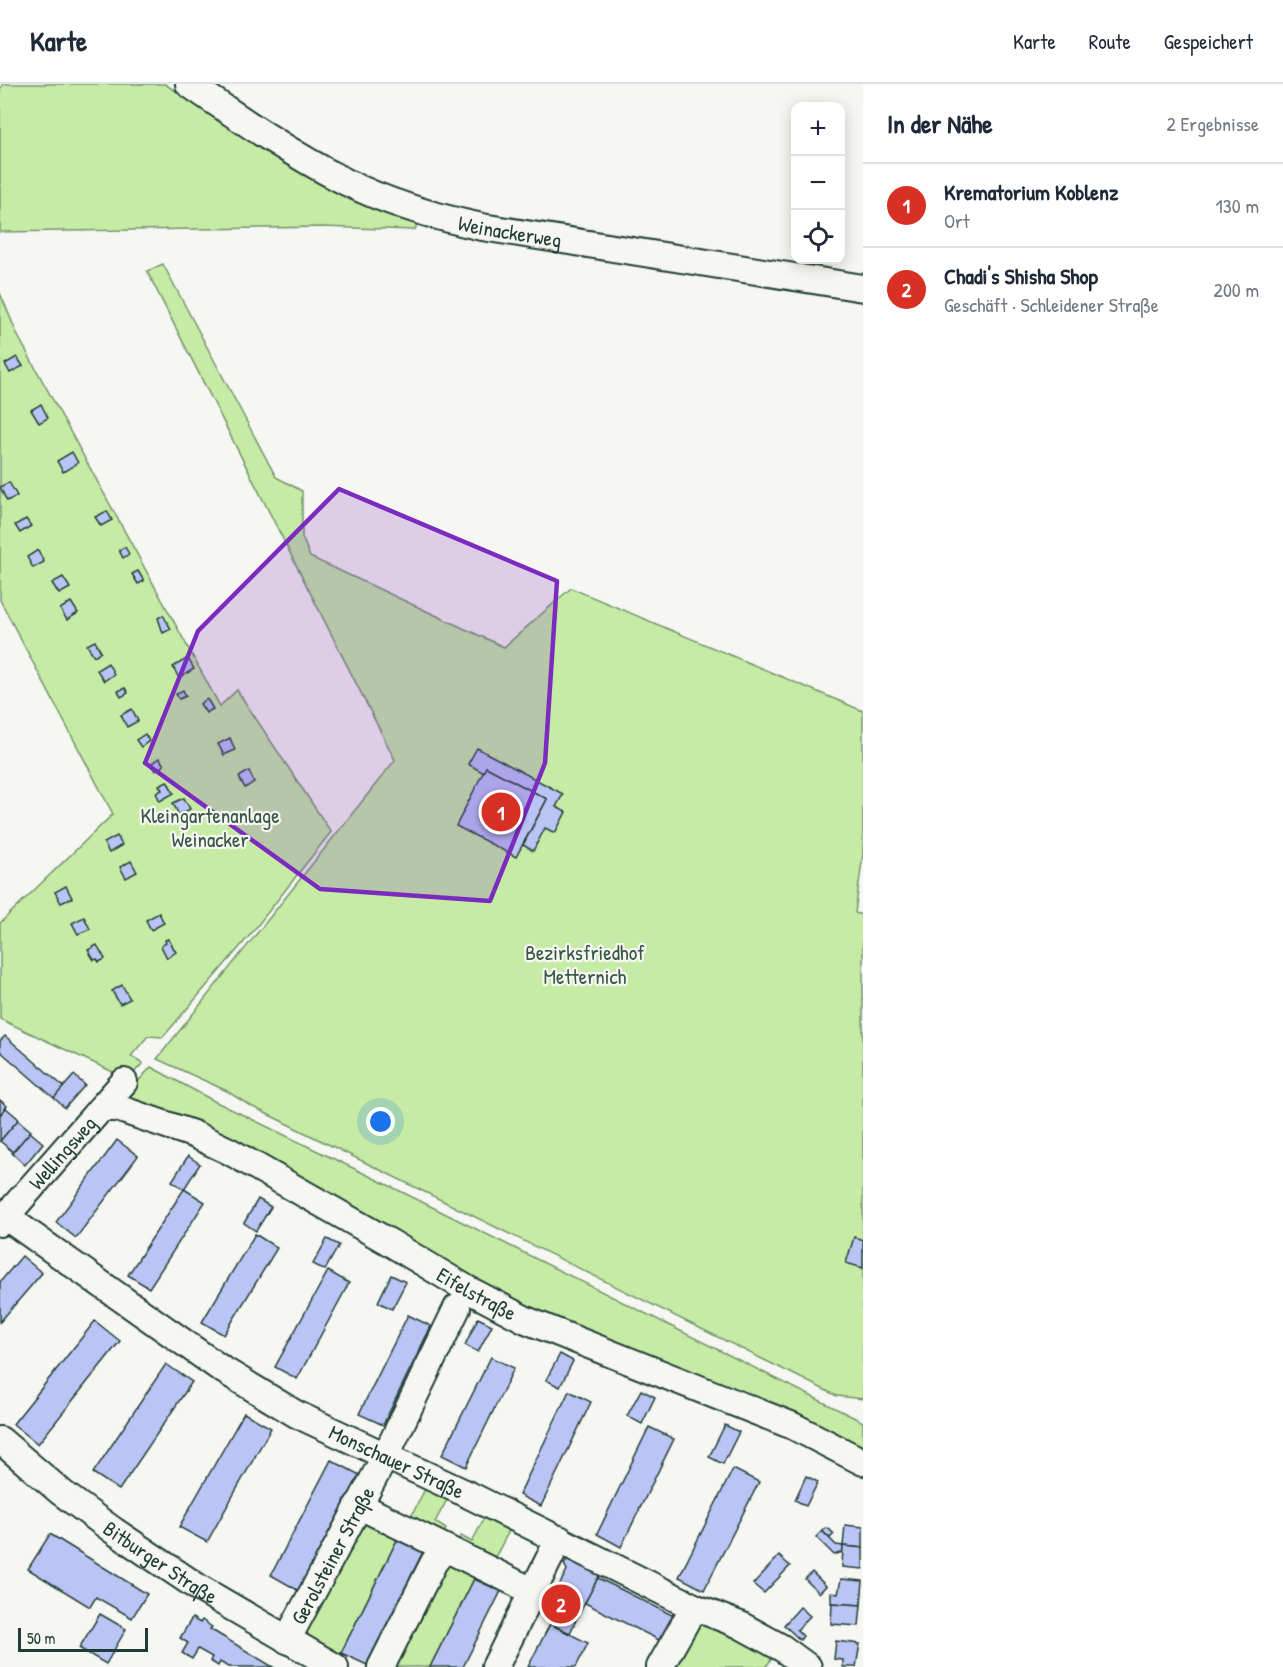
<!DOCTYPE html>
<html lang="de">
<meta charset="utf-8">
<style>
body{margin:0;font-family:"Patrick Hand",sans-serif;background:#f2f2f3;color:#1f2937}
.controls{position:absolute;right:18px;top:18px;display:grid;overflow:hidden;border-radius:12px;box-shadow:0 3px 15px #0003}
.controls button{width:54px;height:54px;display:grid;place-items:center;padding:0;border:0;border-bottom:2px solid #e0e1e3;background:#fff;color:#1f2937;font:30px sans-serif}
.scale{position:absolute;left:18px;bottom:15px;width:130px;box-sizing:border-box;padding-left:6px;border:3px solid #1f3d34;border-top:0;font-size:16px;line-height:21px;white-space:nowrap;color:#1f3d34;-webkit-text-stroke:4px #f6f6f2;paint-order:stroke}
.you{position:absolute;left:381px;top:1038px;width:21px;height:21px;margin:-15px;border:4px solid #fff;border-radius:50%;background:#1a73e8;box-shadow:0 0 0 9px #1a73e833}
.badge{display:grid;place-items:center;width:39px;height:39px;border-radius:50%;background:#d93025;color:#fff;font-size:20px;font-weight:700}
.pin{position:absolute;translate:-50% -50%;border:3px solid #fff;box-shadow:0 2px 6px #0006}
.list{margin:0;padding:0;list-style:none}
h2{display:flex;justify-content:space-between;align-items:center;height:78px;margin:0;padding:0 24px;font-size:26px}
h2 small{font-size:20px;font-weight:400;color:#747a83}
.list li{display:grid;grid-template-columns:39px 1fr auto;gap:18px;align-items:center;box-sizing:border-box;height:84px;padding:0 24px;border-top:2px solid #e0e1e3}
.list b{display:block;font-size:22px;white-space:nowrap}
.list p{margin:0;font-size:20px;white-space:nowrap;color:#747a83}
.list em{font-size:20px;font-style:normal;color:#747a83}
.icon{flex:none;width:33px;height:33px;fill:none;stroke:currentColor;stroke-width:2;stroke-linecap:round;stroke-linejoin:round}
.map{position:relative;flex:none;width:863px;height:1583px;overflow:hidden}
header{display:flex;align-items:center;gap:36px;box-sizing:border-box;height:84px;padding:0 30px;background:#fff;border-bottom:2px solid #e0e1e3}
header strong{font-size:28px}
nav{display:flex;gap:33px;margin-inline-start:auto;font-size:21px}
main{display:flex}
aside{flex:1;background:#fff}
.map>svg:first-child{display:block}
</style>
<header>
<strong>Karte</strong>
<nav><a>Karte</a><a>Route</a><a>Gespeichert</a></nav>
</header>
<main>
<div class="map">
<svg width="863" height="1583" viewBox="0 0 863 1583">
<rect width="100%" height="100%" fill="#f6f6f2"/>
<filter id="ink" filterUnits="userSpaceOnUse"><feTurbulence type="fractalNoise" baseFrequency=".0167" numOctaves="2"/><feDisplacementMap in="SourceGraphic" scale="12" xChannelSelector="R" yChannelSelector="G"/><feConvolveMatrix kernelMatrix="1 2 1 2 8 2 1 2 1" color-interpolation-filters="sRGB"/></filter>
<g filter="url(#ink)">
<!-- green -->
<g fill="#c6eba4" stroke="#72946c" stroke-width="1.5">
<polygon points="3,0 165,0 223,38 418,137 415,146 321,143 0,148 0,5"/>
<polygon points="163,180 276,393 302,407 302,453 310,473 504,563 571,504 863,627 863,770 855,829 863,831 863,1315 837,1312 249,1021 225,1006 157,975 395,676 147,187"/>
<polygon points="0,209 18,252 220,622 237,606 331,748 250,851 163,953 148,952 131,972 143,979 128,995 0,935 0,839 113,730 0,516"/>
<polygon points="151,983 214,1017 390,1102 863,1338 863,1368 530,1227 131,1018 126,1011"/>
<polygon points="426,1403 448,1414 435,1438 446,1445 441,1455 408,1439"/>
<polygon points="485,1432 510,1445 491,1481 455,1463 461,1452 472,1458"/>
<path d="M367,1438L399,1452L339,1573C327,1566 306,1559 307,1544L361,1442Z"/>
<polygon points="455,1479 476,1491 430,1583 390,1583 440,1482"/>
<path d="M698,1539C716,1538 756,1564 772,1574L766,1583H675Z"/>
</g>
<!-- building -->
<g fill="#bac4f5" stroke="#1f3d34" stroke-width="1.5">
<polygon points="17,273 23,282 10,289 5,280"/>
<polygon points="41,320 48,334 39,339 31,326"/>
<polygon points="72,368 78,379 63,388 57,377"/>
<polygon points="9,398 17,412 7,417 0,403"/>
<polygon points="107,427 112,436 101,442 95,433"/>
<polygon points="26,435 31,442 20,449 15,441"/>
<polygon points="125,463 129,470 123,474 119,466"/>
<polygon points="38,466 44,478 33,484 27,473"/>
<polygon points="138,487 144,497 138,500 132,490"/>
<polygon points="63,493 70,504 59,510 52,499"/>
<polygon points="71,518 78,529 67,536 60,525"/>
<polygon points="163,531 171,545 163,549 158,534"/>
<polygon points="95,557 101,568 94,572 87,561"/>
<polygon points="188,574 194,585 179,594 173,583"/>
<polygon points="108,579 114,590 104,597 97,586"/>
<polygon points="125,604 128,609 121,613 118,607"/>
<polygon points="183,606 186,612 179,615 176,610"/>
<polygon points="207,615 213,625 206,629 200,620"/>
<polygon points="132,625 138,637 127,643 121,631"/>
<polygon points="145,650 149,657 141,663 136,656"/>
<polygon points="230,654 235,666 224,671 218,660"/>
<polygon points="477,664 563,710 556,723 566,728 555,749 545,744 533,767 523,761 547,715 486,683 484,689 468,680"/>
<polygon points="159,674 164,681 155,687 151,680"/>
<polygon points="486,683 547,715 516,773 456,742"/>
<polygon points="249,687 254,698 245,704 239,693"/>
<polygon points="167,697 174,709 160,717 156,709 162,706 159,701"/>
<polygon points="184,714 190,725 179,731 173,719"/>
<polygon points="117,752 122,761 109,769 104,759"/>
<polygon points="131,777 137,788 126,794 120,783"/>
<polygon points="66,802 72,814 61,819 55,808"/>
<polygon points="159,829 164,839 151,846 146,836"/>
<polygon points="84,833 90,845 78,850 72,839"/>
<polygon points="168,855 176,868 167,874 161,862 166,859 165,856"/>
<polygon points="97,861 105,875 99,878 97,875 94,876 88,866"/>
<polygon points="122,901 130,915 120,920 112,907"/>
<polygon points="5,952 64,1003 54,1014 0,967 0,957"/>
<polygon points="74,991 85,1001 65,1024 54,1014"/>
<polygon points="0,1016 7,1022 0,1031"/>
<polygon points="6,1024 19,1035 0,1057 0,1031"/>
<polygon points="18,1036 31,1047 13,1068 0,1057"/>
<polygon points="30,1048 43,1059 25,1081 12,1069"/>
<polygon points="117,1056 138,1072 76,1154 56,1138"/>
<polygon points="188,1072 200,1080 184,1105 172,1097"/>
<polygon points="184,1105 205,1118 149,1204 128,1191"/>
<polygon points="258,1115 271,1123 256,1147 244,1139"/>
<polygon points="255,1150 277,1164 224,1251 202,1238"/>
<polygon points="854,1153 863,1156 863,1184 846,1179"/>
<polygon points="327,1155 339,1161 325,1186 313,1180"/>
<polygon points="22,1172 42,1189 0,1238 0,1198"/>
<polygon points="328,1187 349,1199 297,1295 275,1283"/>
<polygon points="391,1191 406,1198 392,1225 378,1218"/>
<polygon points="408,1231 431,1242 383,1341 359,1330"/>
<polygon points="478,1234 492,1241 478,1268 465,1261"/>
<polygon points="95,1237 120,1257 38,1360 13,1340"/>
<polygon points="560,1270 573,1277 560,1303 546,1296"/>
<polygon points="491,1273 514,1284 466,1383 442,1371"/>
<polygon points="166,1280 192,1298 119,1406 93,1389"/>
<polygon points="641,1306 655,1313 642,1340 627,1332"/>
<polygon points="569,1307 591,1318 541,1422 519,1411"/>
<polygon points="244,1329 271,1344 207,1458 179,1443"/>
<polygon points="725,1341 739,1348 723,1380 709,1373"/>
<polygon points="649,1343 674,1355 621,1463 597,1450"/>
<polygon points="331,1376 360,1391 299,1507 271,1491"/>
<polygon points="733,1385 759,1398 704,1506 679,1493"/>
<polygon points="806,1392 818,1398 806,1422 795,1416"/>
<polygon points="845,1441 863,1443 863,1464 843,1462"/>
<polygon points="825,1444 829,1445 834,1450 830,1454 822,1447"/>
<polygon points="822,1447 836,1461 843,1462 843,1468 834,1471 816,1453"/>
<polygon points="50,1450 147,1510 132,1534 96,1513 90,1523 28,1485"/>
<polygon points="397,1456 423,1468 367,1581 341,1569"/>
<polygon points="843,1462 863,1464 863,1485 842,1483"/>
<polygon points="779,1472 790,1482 764,1509 753,1500"/>
<polygon points="571,1475 600,1490 575,1538 548,1524 567,1486 564,1480 567,1476"/>
<polygon points="812,1488 826,1502 819,1509 805,1495"/>
<polygon points="598,1494 674,1532 661,1557 585,1519"/>
<polygon points="474,1495 501,1507 463,1583 430,1583"/>
<polygon points="841,1495 863,1497 861,1521 831,1519 831,1509 838,1510"/>
<polygon points="832,1519 861,1521 859,1542 831,1540"/>
<polygon points="800,1523 810,1532 797,1546 803,1552 800,1556 784,1541"/>
<polygon points="100,1530 126,1545 106,1580 79,1564"/>
<polygon points="560,1530 575,1538 570,1549 555,1542"/>
<polygon points="192,1534 200,1539 202,1536 212,1543 210,1545 273,1583 228,1583 220,1578 218,1582 210,1577 212,1573 198,1565 192,1575 182,1569 188,1559 180,1554"/>
<polygon points="550,1540 588,1559 576,1583 528,1583"/>
<polygon points="836,1557 860,1560 856,1583 843,1583 843,1576 834,1575"/>
</g>
<g fill="none" stroke-linecap="round" stroke-linejoin="round">
<!-- minor casing -->
<g stroke="#1f3d34" stroke-width="30">
<g id="minor">
<path id="s1" d="M189,0C240,35 291,70 346,98C388,119 436,133 482,143L863,204"/>
<path id="s2" d="M101,1024H117L193,1050L229,1067L389,1158L467,1205L526,1236L793,1342L863,1378"/>
<path id="s3" d="M6,1133L220,1284L296,1330L467,1410L694,1523L740,1541L782,1564L808,1583"/>
<path id="s4" d="M0,1139L124,998"/>
<path id="s5" d="M0,1356L62,1409L114,1447L199,1504L335,1583"/>
<polyline points="358,1421 532,1507"/>
<path id="s6" d="M287,1556L386,1371L457,1224"/>
<polyline points="381,1583 434,1478 444,1466"/>
<polyline points="495,1583 559,1455"/>
<polyline points="660,1583 694,1523"/>
</g>
</g>
<!-- minor -->
<use href="#minor" stroke="#f6f6f2" stroke-width="26"/>
</g>
</g>
<!-- marked area -->
<path fill="#7b2cbf" fill-opacity="0.2" stroke="#7b2cbf" stroke-width="4.5" stroke-linejoin="round" d="M339,405L557,497L545,679L490,817L320,805L145,679L198,547Z"/>
<g text-anchor="middle" dominant-baseline="central" stroke-width="4.5" stroke-linejoin="round" paint-order="stroke">
<!-- street labels -->
<g font-size="21" fill="#1f3d34" stroke="#f6f6f2">
<text stroke="none"><textPath href="#s1" startOffset="357">Weinackerweg</textPath></text>
<text stroke="none"><textPath href="#s4" startOffset="94">Wellingsweg</textPath></text>
<text stroke="none"><textPath href="#s2" startOffset="422">Eifelstraße</textPath></text>
<text stroke="none"><textPath href="#s3" startOffset="462">Monschauer Straße</textPath></text>
<text stroke="none"><textPath href="#s6" startOffset="96">Gerolsteiner Straße</textPath></text>
<text stroke="none"><textPath href="#s5" startOffset="202">Bitburger Straße</textPath></text>
</g>
<!-- park labels -->
<g font-size="21" fill="#385745" stroke="#f6f6f2">
<text x="210" y="731">Kleingartenanlage<tspan x="210" dy="24">Weinacker</tspan></text>
<text x="585" y="868">Bezirksfriedhof<tspan x="585" dy="24">Metternich</tspan></text>
</g>
</g>
</svg>
<div class="controls">
<button>+</button>
<button>−</button>
<button><svg class="icon" aria-label="locate" viewBox="0 0 24 24"><circle cx="12" cy="12" r="6"/><path d="M12 2v4M12 18v4M2 12h4M18 12h4"/></svg></button>
</div>
<div class="scale">50 m</div>
<div class="you"></div>
<div class="pin badge" style="left:501px;top:728px">1</div>
<div class="pin badge" style="left:561px;top:1520px">2</div>
</div>
<aside>
<h2>In der Nähe<small>2 Ergebnisse</small></h2>
<ul class="list">
<li><span class="badge">1</span><div><b>Krematorium Koblenz</b><p>Ort</p></div><em>130 m</em></li>
<li><span class="badge">2</span><div><b>Chadi's Shisha Shop</b><p>Geschäft · Schleidener Straße</p></div><em>200 m</em></li>
</ul>
</aside>
</main>
